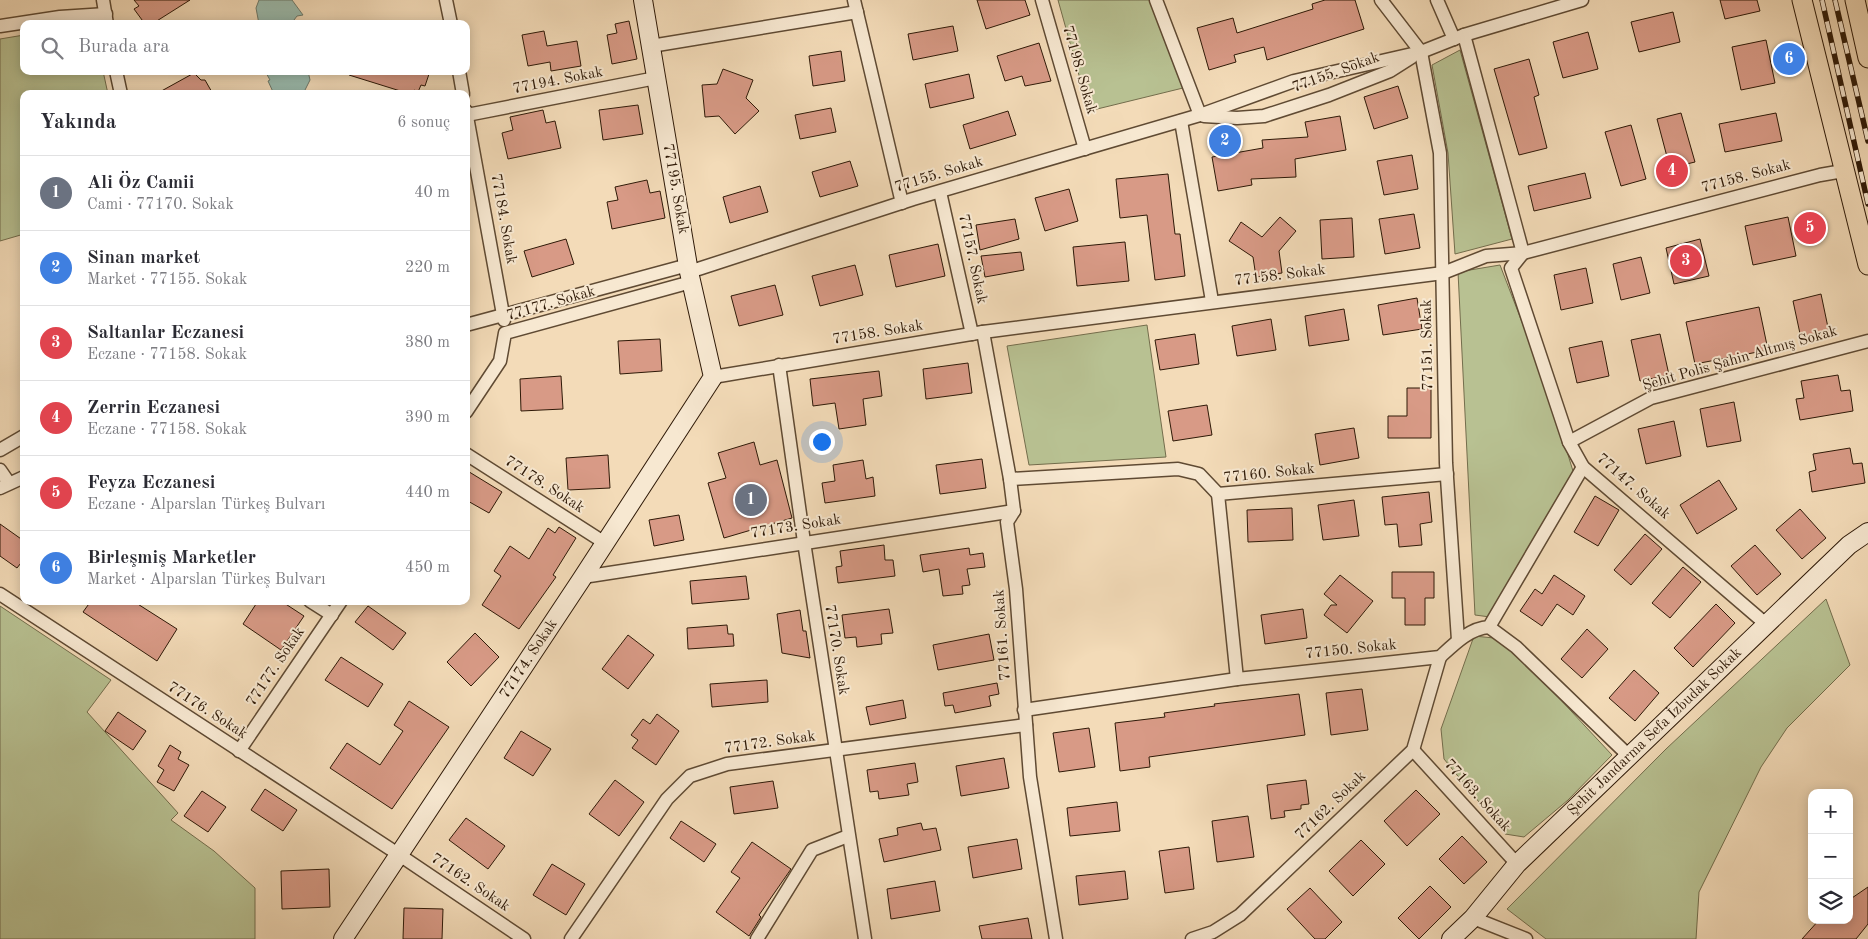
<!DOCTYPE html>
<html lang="tr">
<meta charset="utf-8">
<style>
body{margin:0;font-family:"Old Standard TT",serif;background:#f7f7f7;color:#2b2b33}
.controls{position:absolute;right:15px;bottom:15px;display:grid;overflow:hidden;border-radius:10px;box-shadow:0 2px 12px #0003}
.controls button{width:45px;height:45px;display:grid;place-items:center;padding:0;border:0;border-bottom:1px solid #e1e1e2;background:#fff;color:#2b2b33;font:25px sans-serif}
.you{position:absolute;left:821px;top:441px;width:18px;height:18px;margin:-12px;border:4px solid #fff;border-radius:50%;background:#1a73e8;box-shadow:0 0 0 8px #1a73e833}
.badge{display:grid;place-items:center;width:32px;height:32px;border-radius:50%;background:#8f2418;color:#fff;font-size:16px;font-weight:700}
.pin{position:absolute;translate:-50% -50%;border:2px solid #fff;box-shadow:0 1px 5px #0006}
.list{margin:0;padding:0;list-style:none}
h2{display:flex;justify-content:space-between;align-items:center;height:65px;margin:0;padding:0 20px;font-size:21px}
h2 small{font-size:16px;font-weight:400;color:#7c7c81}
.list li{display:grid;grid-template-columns:32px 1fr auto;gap:15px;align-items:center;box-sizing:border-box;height:75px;padding:0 20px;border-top:1px solid #e1e1e2}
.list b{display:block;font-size:19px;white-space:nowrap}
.list p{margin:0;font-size:16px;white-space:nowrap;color:#7c7c81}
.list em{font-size:16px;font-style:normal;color:#7c7c81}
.icon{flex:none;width:28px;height:28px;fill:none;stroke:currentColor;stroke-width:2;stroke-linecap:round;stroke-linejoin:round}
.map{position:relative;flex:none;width:1868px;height:939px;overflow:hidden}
.search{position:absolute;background:#fff;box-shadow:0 2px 12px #0003;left:20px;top:20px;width:450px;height:55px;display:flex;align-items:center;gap:12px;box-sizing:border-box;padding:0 18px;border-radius:10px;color:#7c7c81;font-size:19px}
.panel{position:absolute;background:#fff;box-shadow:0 2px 12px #0003;left:20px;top:90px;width:450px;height:515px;border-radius:10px}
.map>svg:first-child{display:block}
</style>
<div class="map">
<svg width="1868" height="939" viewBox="0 0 1868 939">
<rect width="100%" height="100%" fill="#f3dbb8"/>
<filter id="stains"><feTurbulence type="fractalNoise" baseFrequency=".004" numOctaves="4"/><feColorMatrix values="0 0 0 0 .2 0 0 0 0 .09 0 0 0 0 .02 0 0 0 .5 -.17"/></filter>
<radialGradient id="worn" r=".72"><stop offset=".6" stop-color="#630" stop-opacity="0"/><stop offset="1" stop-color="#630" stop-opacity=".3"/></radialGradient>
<!-- green -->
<g fill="#b8c192" stroke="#736d4c">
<polygon points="1058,0 1150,0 1183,88 1089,111"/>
<polygon points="24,35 24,71 103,71 108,94 24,94 24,234 0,241 0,39"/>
<polygon points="1460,50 1512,239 1455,254 1448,153 1432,65"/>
<polygon points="1500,265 1547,387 1573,471 1561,500 1490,617 1475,615 1458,272"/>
<polygon points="1147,325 1166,457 1029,465 1007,346"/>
<polygon points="1826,599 1850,665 1787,728 1761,767 1699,892 1696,939 1546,939 1507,909 1666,749"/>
<polygon points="0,606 111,680 87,712 178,813 171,820 214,851 255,888 255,939 0,939"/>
<polygon points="1474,636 1504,639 1612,755 1568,800 1524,837 1505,834 1444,759 1441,729"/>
</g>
<!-- water -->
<g fill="#9bbbad" stroke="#6f7a6b">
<polygon points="259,0 292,0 303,15 297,16 291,24 259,24 256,8"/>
<polygon points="265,71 308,71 310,80 303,94 274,94 268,81 270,80"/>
</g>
<!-- building -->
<g fill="#d89a86" stroke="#2e1907">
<polygon points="134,0 190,0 152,24 145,24 134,9 139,6"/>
<polygon points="977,0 1025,0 1030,15 986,29"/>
<polygon points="1325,0 1355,0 1364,29 1267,60 1264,47 1234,55 1236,62 1209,70 1197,28 1233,18 1237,33 1313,9 1312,4"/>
<polygon points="1720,0 1757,0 1760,11 1725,19"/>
<polygon points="1673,12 1680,42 1639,52 1631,22"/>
<polygon points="629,21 637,59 612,64 607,35 617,33 615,24"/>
<polygon points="953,26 958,51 913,60 908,34"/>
<polygon points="544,31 547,46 577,41 581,66 551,71 550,62 528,66 522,35"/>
<polygon points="1588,32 1598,69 1563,78 1553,42"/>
<polygon points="1766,40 1775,83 1741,90 1732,47"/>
<polygon points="1039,43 1051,81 1025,86 1022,76 1005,81 997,56"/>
<polygon points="841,51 845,81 813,86 809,56"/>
<polygon points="1529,59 1539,95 1534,97 1547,148 1519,155 1494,69"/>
<polygon points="723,69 753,80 746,98 759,111 735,134 719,116 705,117 702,85 717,84"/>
<polygon points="350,71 419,71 429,74 425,86 421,85 418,92 414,90 410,94 349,75"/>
<polygon points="194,73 201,80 205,80 213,94 156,94"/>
<polygon points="969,74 974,98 930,108 925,84"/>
<polygon points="1398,86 1408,118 1374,129 1364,97"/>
<polygon points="638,105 643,134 603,140 599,110"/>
<polygon points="831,108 836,132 800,139 795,115"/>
<polygon points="543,110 546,123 555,121 561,148 508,159 502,133 513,130 510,117"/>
<polygon points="1008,111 1016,135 970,149 963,125"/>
<polygon points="1681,113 1695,162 1670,168 1657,119"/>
<polygon points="1776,113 1782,141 1725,152 1719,124"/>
<polygon points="1340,116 1346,150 1295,159 1296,177 1251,179 1252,185 1218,191 1212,157 1263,148 1262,140 1308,137 1305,122"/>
<polygon points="1631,125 1646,179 1621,186 1605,132"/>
<polygon points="1412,155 1418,189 1384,195 1377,161"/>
<polygon points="850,161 858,186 820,197 812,172"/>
<polygon points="1585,173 1591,198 1534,211 1528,186"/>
<polygon points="1168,174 1175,234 1180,234 1185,276 1155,280 1147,215 1120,218 1116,179"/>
<polygon points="647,180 650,193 660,191 665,218 612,229 607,202 618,200 615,187"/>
<polygon points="760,186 768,212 730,223 723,197"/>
<polygon points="1069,189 1078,221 1045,231 1035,198"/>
<polygon points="1414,214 1420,248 1385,254 1379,219"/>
<polygon points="1280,217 1296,231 1279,251 1282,273 1256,277 1253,257 1229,241 1241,222 1262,237"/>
<polygon points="1788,217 1796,256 1753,265 1745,226"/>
<polygon points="1352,218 1354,257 1322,259 1320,220"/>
<polygon points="1015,219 1019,239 980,250 976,225"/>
<polygon points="566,239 574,264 532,277 524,251"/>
<polygon points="1700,239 1709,276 1674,284 1666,248"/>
<polygon points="1125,242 1129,281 1077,286 1073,247"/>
<polygon points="938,244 945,276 896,287 889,255"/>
<polygon points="1021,252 1024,270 985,277 981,256"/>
<polygon points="1641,257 1650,293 1621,300 1613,264"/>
<polygon points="855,265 863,295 820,306 812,276"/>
<polygon points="1586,268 1593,303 1561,310 1554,275"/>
<polygon points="775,285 783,315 739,326 731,296"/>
<polygon points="1821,294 1830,337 1802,343 1793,301"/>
<polygon points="1417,298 1422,329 1383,335 1378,305"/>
<polygon points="1759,307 1768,350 1695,364 1686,322"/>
<polygon points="1344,309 1349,340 1309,346 1305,316"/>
<polygon points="1271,319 1276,350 1237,356 1232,326"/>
<polygon points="1195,334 1199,364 1160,370 1155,340"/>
<polygon points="1660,334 1669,375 1640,381 1631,340"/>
<polygon points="660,339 662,371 620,374 618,341"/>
<polygon points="1602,341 1609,376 1577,383 1569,348"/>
<polygon points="968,363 972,393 926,399 923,369"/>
<polygon points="879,371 882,396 863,399 866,425 839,429 835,403 813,406 810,379"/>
<polygon points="1838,375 1841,391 1850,390 1853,411 1800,420 1796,399 1804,398 1801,381"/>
<polygon points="561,376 563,409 521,411 520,379"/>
<polygon points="1407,388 1431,388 1431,438 1388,438 1388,416 1407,416"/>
<polygon points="1734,402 1741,441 1707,447 1700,409"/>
<polygon points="1207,405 1212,435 1173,441 1168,411"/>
<polygon points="1674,421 1681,456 1646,464 1638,429"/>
<polygon points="1354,428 1359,458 1320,465 1315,434"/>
<polygon points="754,442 760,465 777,460 792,518 724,538 708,483 726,478 718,453"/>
<polygon points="1850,448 1853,464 1862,463 1865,483 1812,492 1809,472 1816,470 1813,454"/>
<polygon points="608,455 610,488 568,490 566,458"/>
<polygon points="982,459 986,488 940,494 936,465"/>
<polygon points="863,460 866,479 873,477 875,496 825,503 822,483 835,481 833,465"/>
<polygon points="466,470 502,492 489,513 466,500"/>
<polygon points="1719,480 1737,509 1697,534 1680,505"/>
<polygon points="1429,492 1432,522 1420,524 1422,545 1399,547 1397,524 1385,525 1382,497"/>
<polygon points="1595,496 1619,510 1598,546 1574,532"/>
<polygon points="1354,500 1359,536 1323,540 1318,505"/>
<polygon points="1292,508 1293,540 1248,542 1247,510"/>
<polygon points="1800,509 1826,538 1802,559 1776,530"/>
<polygon points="679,515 684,540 654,546 649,520"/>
<polygon points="0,524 24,541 24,559 17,568 0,556"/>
<polygon points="559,527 576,538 553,575 556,577 519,629 482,605 501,576 494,571 510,546 529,559 548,528 555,533"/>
<polygon points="1645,534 1662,549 1631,585 1614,570"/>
<polygon points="884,545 885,560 893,560 895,576 838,583 836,567 842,566 840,551"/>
<polygon points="1755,545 1781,574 1757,595 1731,566"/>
<polygon points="969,548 970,555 983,553 985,567 967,569 970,585 962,586 963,594 943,596 939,569 923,572 920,555"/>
<polygon points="1683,567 1701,582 1670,618 1652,603"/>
<polygon points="1392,572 1434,572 1434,598 1425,598 1425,625 1405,625 1405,598 1392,598"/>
<polygon points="1340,575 1373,601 1347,633 1324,615 1331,605 1337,605 1324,594"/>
<polygon points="1554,575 1585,596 1573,615 1557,604 1542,626 1520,611 1535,589 1542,594"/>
<polygon points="746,576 749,599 692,604 690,581"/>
<polygon points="91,601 133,601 177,629 157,661 83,612"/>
<polygon points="258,601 281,601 304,616 281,650 243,624"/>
<polygon points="1716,604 1735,623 1693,667 1674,648"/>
<polygon points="368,606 406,633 393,650 355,622"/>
<polygon points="889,609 893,633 881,634 882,644 857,647 856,637 845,638 842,615"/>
<polygon points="1303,609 1307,638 1265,644 1261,615"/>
<polygon points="800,610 803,631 806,631 810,658 782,653 777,614"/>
<polygon points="727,625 728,634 733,634 734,646 688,649 687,628"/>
<polygon points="1587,629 1608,649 1582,678 1561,659"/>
<polygon points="475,633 499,657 471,686 447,662"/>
<polygon points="989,634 994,660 938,670 933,645"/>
<polygon points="628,635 654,655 628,689 602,669"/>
<polygon points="341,657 383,684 368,707 325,680"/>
<polygon points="1634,670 1659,693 1635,721 1609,698"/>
<polygon points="767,680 768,702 712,707 710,684"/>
<polygon points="997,683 999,694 989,696 991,706 955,713 953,705 945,706 943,693"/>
<polygon points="1362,689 1368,730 1331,735 1326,693"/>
<polygon points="1299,694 1305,735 1149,757 1150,767 1120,771 1115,723 1165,717 1164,713 1215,706 1214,704"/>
<polygon points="903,700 906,718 870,725 866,707"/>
<polygon points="409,701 449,727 392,809 330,768 347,743 380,765 403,731 394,725"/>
<polygon points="118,712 146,731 133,750 105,731"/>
<polygon points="657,714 679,731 656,765 632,748 638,740 631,735 643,719 650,724"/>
<polygon points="1089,728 1095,767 1059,772 1053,733"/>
<polygon points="521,731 551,749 533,776 504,758"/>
<polygon points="170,745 181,752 178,759 189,765 174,791 157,782 164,770 158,766"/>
<polygon points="1004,758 1009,788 961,796 956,766"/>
<polygon points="915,763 918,782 907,784 909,795 879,799 878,791 870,792 867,770"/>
<polygon points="615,780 644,802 619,836 589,814"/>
<polygon points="1306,780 1309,804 1301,805 1301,809 1284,811 1285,817 1271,819 1267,785"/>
<polygon points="773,781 778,808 734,814 730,787"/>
<polygon points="265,789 297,810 283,831 251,810"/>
<polygon points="1416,790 1440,814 1407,846 1384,821"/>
<polygon points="202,791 226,807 208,832 184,816"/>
<polygon points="1117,802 1120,831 1070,836 1067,808"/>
<polygon points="1248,816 1254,857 1217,862 1212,821"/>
<polygon points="466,818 505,846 488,869 449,840"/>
<polygon points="681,821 716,844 704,862 670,838"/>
<polygon points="921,823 923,830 936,828 941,850 884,862 879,839 898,835 897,828"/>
<polygon points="1462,836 1487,862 1464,884 1439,859"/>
<polygon points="1017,839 1022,869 973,878 968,847"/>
<polygon points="1361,840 1385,864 1353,896 1329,871"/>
<polygon points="752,842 791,869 759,915 761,917 749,936 716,912 740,878 731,872"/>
<polygon points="1189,847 1194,889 1165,893 1159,851"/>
<polygon points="552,864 585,884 566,915 533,895"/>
<polygon points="329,869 330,907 282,909 281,871"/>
<polygon points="1125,871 1128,899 1079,905 1076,876"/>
<polygon points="935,881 940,911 891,919 887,889"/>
<polygon points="1430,886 1451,907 1419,939 1398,918"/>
<polygon points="1868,887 1868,924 1856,939 1802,939 1819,920 1849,920 1849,900"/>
<polygon points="1310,888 1342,922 1325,939 1315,939 1287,909"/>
<polygon points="404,908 443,909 442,939 403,939"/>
<polygon points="1028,918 1032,939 982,939 979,926"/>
</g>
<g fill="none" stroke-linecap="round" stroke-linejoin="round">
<!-- street casing -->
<g stroke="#5f4a33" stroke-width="15">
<g id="street">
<polyline points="103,0 107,24"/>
<polyline points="446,0 451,24"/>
<polyline points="854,0 902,203"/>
<polyline points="1042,0 1085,149"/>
<polyline points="1156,0 1200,115"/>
<polyline points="1381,0 1421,52 1440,153 1446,463 1458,640"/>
<polyline points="1437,0 1454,39"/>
<polyline points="0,26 60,17 106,14"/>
<polyline points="1464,35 1523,253 1511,268 1569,442 1583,467 1767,625"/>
<polyline points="651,46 857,12"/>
<polyline points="116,71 121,94"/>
<polyline points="459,71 463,94"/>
<polyline points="466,111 504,320"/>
<polyline points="467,115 656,78"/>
<polyline points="1204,116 1237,118 1264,116 1329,95 1390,71 1412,57"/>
<polyline points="1181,121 1212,301"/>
<polyline points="940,192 972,334"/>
<polyline points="689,272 913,199 1200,115 1294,81 1421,52 1464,35 1582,0"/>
<polyline points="466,325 688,265"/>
<polyline points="983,332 1010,479 1014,511 1007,522 1016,589 1030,777 1056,939"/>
<polyline points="779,365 804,542 865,939"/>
<polyline points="713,377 983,332 1443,273 1486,256 1523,253 1820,175 1843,171"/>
<polyline points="466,412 500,361 505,333 691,282"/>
<polyline points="1569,442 1651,398 1868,341"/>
<polyline points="0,450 24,436"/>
<polyline points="466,454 605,543"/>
<polyline points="0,470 9,483"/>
<polyline points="1010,479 1178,469 1199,474 1218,494"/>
<polyline points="0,488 24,477"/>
<polyline points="583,577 1014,511"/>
<polyline points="0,594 398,854 524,939"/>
<polyline points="310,601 332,615"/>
<polyline points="1489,627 1516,647 1630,757"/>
<polyline points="1237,679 1218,494 1447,474"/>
<path d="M1024,710L1237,679L1440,657C1454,644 1470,628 1489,627L1583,467"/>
<polyline points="1413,750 1517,864"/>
<polyline points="239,751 341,601"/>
<polyline points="1473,918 1526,939"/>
<polyline points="571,939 667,799 690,776 727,764 1026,725"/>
<polyline points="757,939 812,850 848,836"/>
<polyline points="1192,939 1213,932 1240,915 1413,750 1440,657"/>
</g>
</g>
<!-- secondary casing -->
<g stroke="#2e1907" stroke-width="20">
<g id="secondary">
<path id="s1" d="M343,939L581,580L713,377L689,272L643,0"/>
<path id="s2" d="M1451,939L1473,918L1517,864L1849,545L1868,532"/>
</g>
</g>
<!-- primary casing -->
<g stroke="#2e1907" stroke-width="21">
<g id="primary">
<polyline points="1802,0 1868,265"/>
<polyline points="1855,0 1868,58"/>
</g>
</g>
<!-- street -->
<use href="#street" stroke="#f7e8d1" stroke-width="12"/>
<!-- secondary -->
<use href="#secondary" stroke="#f7e8d1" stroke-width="18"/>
<!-- primary -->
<use href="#primary" stroke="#f3dbb8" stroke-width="19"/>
<!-- rail casing -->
<g stroke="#2e1907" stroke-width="5.5">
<g id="rail">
<polyline points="1822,0 1868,204"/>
<polyline points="1835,0 1868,141"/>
</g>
</g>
<!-- rail -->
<use href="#rail" stroke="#f7e8d1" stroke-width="4" stroke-dasharray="11" stroke-linecap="butt"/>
</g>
<g text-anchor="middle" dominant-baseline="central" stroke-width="4" stroke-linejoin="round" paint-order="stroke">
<!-- street labels -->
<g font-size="15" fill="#2e1907" stroke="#f7e8d1">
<text transform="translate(1079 70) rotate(74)">77198. Sokak</text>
<text transform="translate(1336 73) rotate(-20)">77155. Sokak</text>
<text transform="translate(558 81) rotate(-11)">77194. Sokak</text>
<text transform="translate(939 175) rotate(-17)">77155. Sokak</text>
<text transform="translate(1746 177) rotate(-15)">77158. Sokak</text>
<text transform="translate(675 189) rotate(80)">77195. Sokak</text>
<text transform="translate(503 219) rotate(80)">77184. Sokak</text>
<text transform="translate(972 259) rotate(78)">77157. Sokak</text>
<text transform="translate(1280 276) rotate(-7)">77158. Sokak</text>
<text transform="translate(551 304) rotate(-16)">77177. Sokak</text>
<text transform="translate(878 333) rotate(-9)">77158. Sokak</text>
<text transform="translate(1428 345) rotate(-91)">77151. Sokak</text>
<text transform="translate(1740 359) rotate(-16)">Şehit Polis Şahin Altmış Sokak</text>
<text transform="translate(1269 474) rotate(-6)">77160. Sokak</text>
<text transform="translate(544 485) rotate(33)">77178. Sokak</text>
<text transform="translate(1633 487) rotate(41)">77147. Sokak</text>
<text transform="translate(796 527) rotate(-9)">77173. Sokak</text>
<text transform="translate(1003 635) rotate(-94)">77161. Sokak</text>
<text transform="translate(836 650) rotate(81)">77170. Sokak</text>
<text transform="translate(1351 650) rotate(-6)">77150. Sokak</text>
<text stroke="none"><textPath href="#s1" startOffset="336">77174. Sokak</textPath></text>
<text transform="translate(276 667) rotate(-56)">77177. Sokak</text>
<text transform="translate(207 711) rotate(33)">77176. Sokak</text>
<text stroke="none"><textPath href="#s2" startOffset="291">Şehit Jandarma Sefa İzbudak Sokak</textPath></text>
<text transform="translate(770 743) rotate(-8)">77172. Sokak</text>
<text transform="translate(1477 796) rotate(48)">77163. Sokak</text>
<text transform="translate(1331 806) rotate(-44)">77162. Sokak</text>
<text transform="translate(470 883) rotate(34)">77162. Sokak</text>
</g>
</g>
<rect width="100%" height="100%" filter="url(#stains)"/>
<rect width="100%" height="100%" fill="url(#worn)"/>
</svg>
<div class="controls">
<button>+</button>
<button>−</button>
<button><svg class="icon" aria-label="layers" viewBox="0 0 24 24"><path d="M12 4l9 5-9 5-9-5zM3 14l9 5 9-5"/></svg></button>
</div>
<div class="you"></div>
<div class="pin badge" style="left:751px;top:500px;background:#6b7280">1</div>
<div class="pin badge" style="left:1225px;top:141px;background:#3f7fe0">2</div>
<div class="pin badge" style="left:1686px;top:261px;background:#e0444e">3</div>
<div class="pin badge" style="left:1672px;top:171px;background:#e0444e">4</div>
<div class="pin badge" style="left:1810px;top:228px;background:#e0444e">5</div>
<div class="pin badge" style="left:1789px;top:59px;background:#3f7fe0">6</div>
<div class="search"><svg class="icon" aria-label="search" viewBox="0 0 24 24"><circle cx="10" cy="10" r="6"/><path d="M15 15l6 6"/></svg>Burada ara</div>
<section class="panel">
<h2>Yakında<small>6 sonuç</small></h2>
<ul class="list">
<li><span class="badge" style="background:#6b7280">1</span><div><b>Ali Öz Camii</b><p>Cami · 77170. Sokak</p></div><em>40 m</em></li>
<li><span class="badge" style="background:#3f7fe0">2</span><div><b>Sinan market</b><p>Market · 77155. Sokak</p></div><em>220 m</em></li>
<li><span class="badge" style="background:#e0444e">3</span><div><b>Saltanlar Eczanesi</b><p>Eczane · 77158. Sokak</p></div><em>380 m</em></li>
<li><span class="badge" style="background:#e0444e">4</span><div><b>Zerrin Eczanesi</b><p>Eczane · 77158. Sokak</p></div><em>390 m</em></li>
<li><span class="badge" style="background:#e0444e">5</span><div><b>Feyza Eczanesi</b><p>Eczane · Alparslan Türkeş Bulvarı</p></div><em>440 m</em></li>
<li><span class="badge" style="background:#3f7fe0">6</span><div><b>Birleşmiş Marketler</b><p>Market · Alparslan Türkeş Bulvarı</p></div><em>450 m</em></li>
</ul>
</section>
</div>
